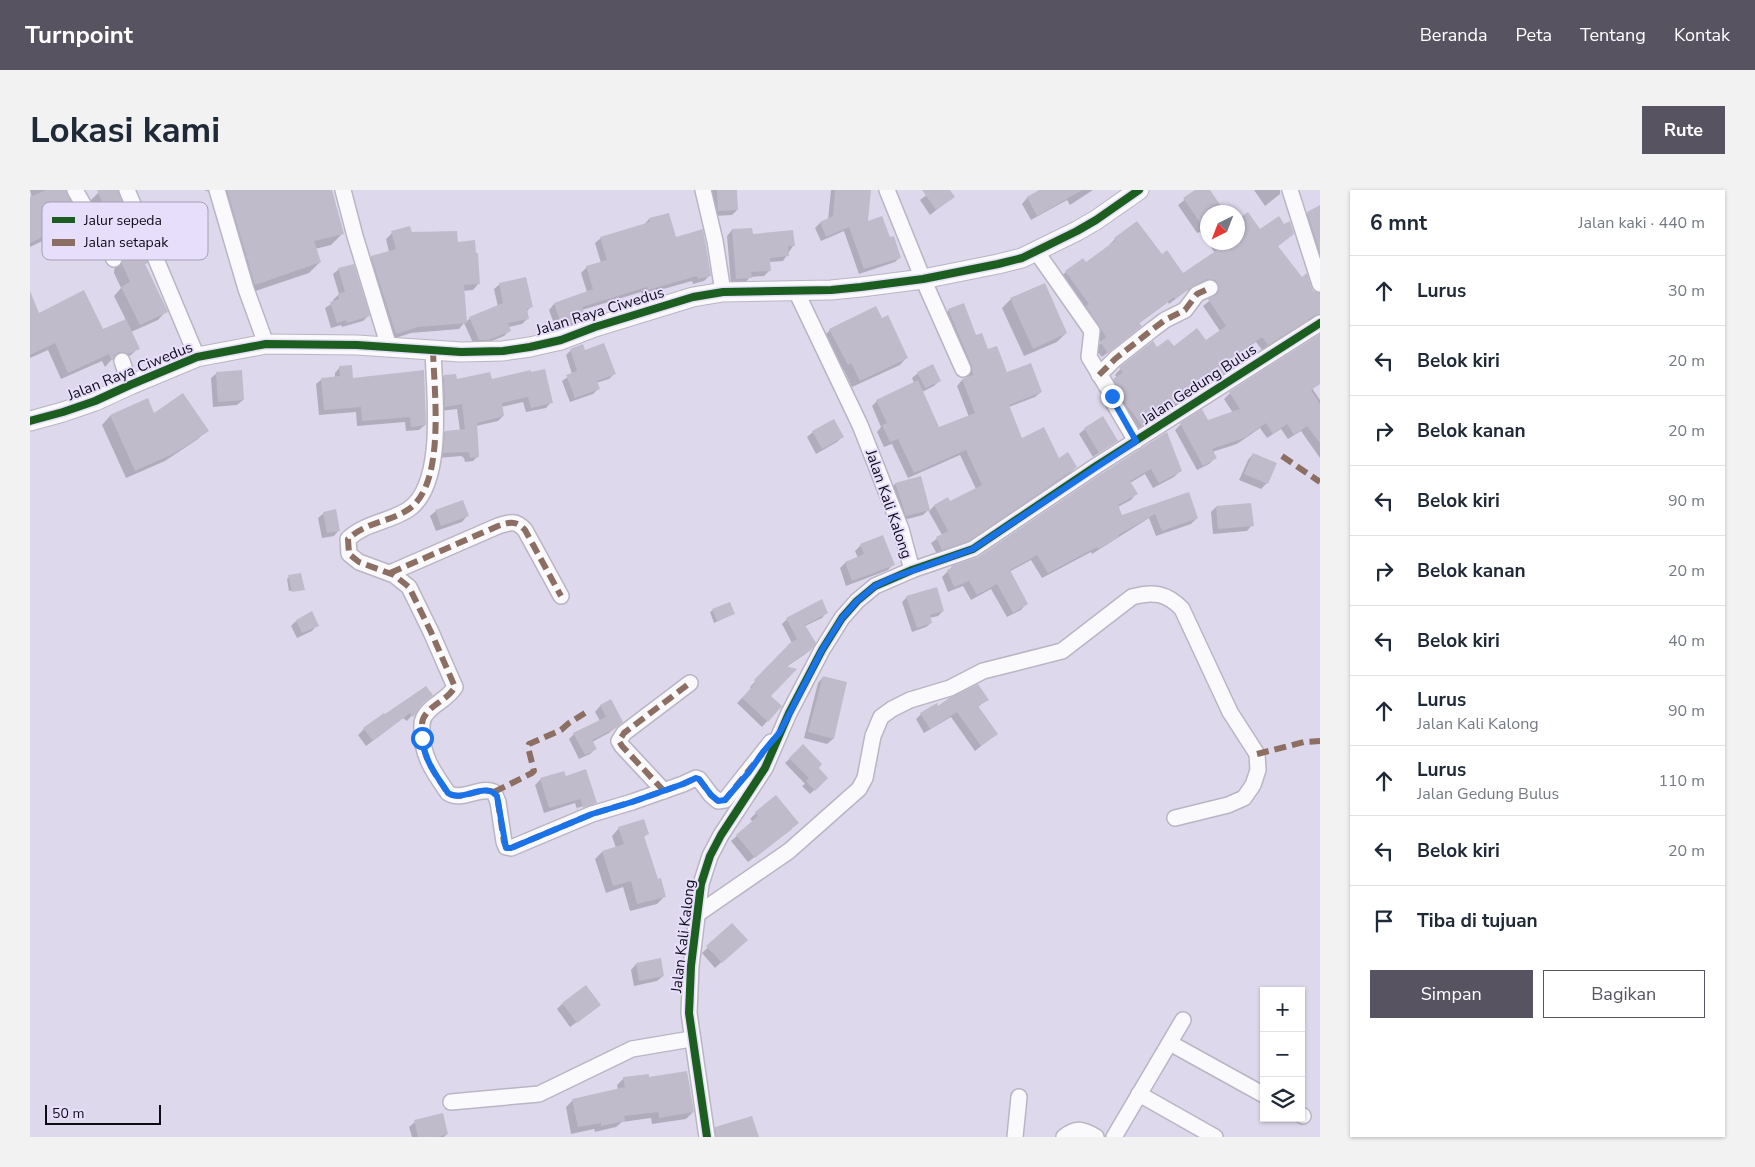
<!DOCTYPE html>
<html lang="id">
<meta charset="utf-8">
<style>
body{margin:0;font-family:"Nunito Sans",sans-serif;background:#f2f2f3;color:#1f2937}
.controls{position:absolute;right:15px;bottom:15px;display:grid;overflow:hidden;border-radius:0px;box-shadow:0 1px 4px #0004}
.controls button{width:45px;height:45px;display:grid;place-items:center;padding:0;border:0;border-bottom:1px solid #e0e1e3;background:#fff;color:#1f2937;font:25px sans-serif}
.compass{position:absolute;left:1170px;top:15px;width:45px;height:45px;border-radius:50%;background:#fff;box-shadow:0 1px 4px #0004;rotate:222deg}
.scale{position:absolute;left:15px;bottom:12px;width:116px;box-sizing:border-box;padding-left:5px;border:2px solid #0e0b16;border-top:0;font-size:14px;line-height:18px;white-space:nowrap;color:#0e0b16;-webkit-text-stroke:4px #e6defb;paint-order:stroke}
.stop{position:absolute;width:15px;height:15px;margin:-11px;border:4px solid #1a73e8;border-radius:50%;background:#fff}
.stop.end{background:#1a73e8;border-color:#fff;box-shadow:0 1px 5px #0008}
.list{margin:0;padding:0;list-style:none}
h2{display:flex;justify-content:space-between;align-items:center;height:65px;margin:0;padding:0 20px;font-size:21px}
h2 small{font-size:16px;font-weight:400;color:#747a83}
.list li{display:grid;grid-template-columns:32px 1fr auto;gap:15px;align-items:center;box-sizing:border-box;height:70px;padding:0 20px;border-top:1px solid #e0e1e3}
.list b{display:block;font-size:19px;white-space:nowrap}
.list p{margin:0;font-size:16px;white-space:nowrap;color:#747a83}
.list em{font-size:16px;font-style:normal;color:#747a83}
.actions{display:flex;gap:10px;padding:15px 20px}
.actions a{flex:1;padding:11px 0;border:1px solid #575361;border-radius:0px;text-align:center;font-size:18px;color:#575361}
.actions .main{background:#575361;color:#fff}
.icon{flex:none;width:28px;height:28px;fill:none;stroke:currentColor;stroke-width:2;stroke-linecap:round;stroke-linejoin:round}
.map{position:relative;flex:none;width:1290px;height:947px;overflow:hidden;border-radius:0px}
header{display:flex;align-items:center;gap:30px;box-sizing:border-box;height:70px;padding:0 25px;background:#575361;color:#fff}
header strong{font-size:24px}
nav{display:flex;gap:28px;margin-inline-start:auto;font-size:18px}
.intro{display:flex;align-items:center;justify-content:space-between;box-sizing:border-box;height:120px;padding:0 30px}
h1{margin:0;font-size:35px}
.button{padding:12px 22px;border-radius:0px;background:#575361;color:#fff;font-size:18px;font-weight:700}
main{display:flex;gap:30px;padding:0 30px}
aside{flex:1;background:#fff;border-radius:0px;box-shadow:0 1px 4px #0004}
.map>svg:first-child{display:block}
</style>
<header>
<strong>Turnpoint</strong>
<nav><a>Beranda</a><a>Peta</a><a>Tentang</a><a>Kontak</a></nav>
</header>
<div class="intro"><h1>Lokasi kami</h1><a class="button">Rute</a></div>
<main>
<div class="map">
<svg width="1290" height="947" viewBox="0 0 1290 947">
<rect width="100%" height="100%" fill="#ded8ec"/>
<!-- shadow -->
<g fill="#0003" fill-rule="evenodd">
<polygon points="0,0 35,0 51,33 43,41 26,50 23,46 0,57 0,9 2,8"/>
<polygon points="74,0 87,0 116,73 114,75 136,121 128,130 101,142 108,158 101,165 90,170 82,169 75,177 72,171 31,189 18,160 0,168 0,104 8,124 73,141 96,130 84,106 91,98 84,83 85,73 78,51 60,11 68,3"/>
<polygon points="174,0 301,0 312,44 301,55 285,59 290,72 279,83 214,105 182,3"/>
<polygon points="674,0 706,0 707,20 702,25 683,26 682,0"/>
<polygon points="801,0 834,0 837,32 859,49 870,67 865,72 829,84 814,41 791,51 785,38 790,33 798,30"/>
<polygon points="903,0 918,0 923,7 900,25 890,10"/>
<polygon points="1012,0 1063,0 1040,15 1037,10 1001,30 992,14 997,8"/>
<polygon points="1167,0 1178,0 1194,22 1178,22 1178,52 1208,52 1208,31 1218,24 1230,40 1254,35 1263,44 1247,57 1283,102 1290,104 1290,132 1288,130 1278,130 1232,160 1226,152 1209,163 1214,169 1208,175 1135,222 1132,216 1128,217 1130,223 1124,229 1106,240 1078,196 1087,188 1085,185 1092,177 1127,158 1143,158 1175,152 1190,141 1173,116 1183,108 1183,100 1170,95 1156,101 1139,114 1138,112 1108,134 1104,142 1072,167 1065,159 1071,153 1030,87 1036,82 1056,74 1080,55 1080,54 1085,49 1131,66 1153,85 1185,63 1170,42 1167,43 1148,15"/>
<polygon points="1224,0 1250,0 1250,4 1235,16"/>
<polygon points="1290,17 1290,86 1272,29 1278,23"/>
<polygon points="638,24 645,49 680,85 674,91 663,94 662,91 612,105 611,102 552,120 555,128 549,133 527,142 519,120 524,114 557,102 551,83 557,77 571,73 565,53 571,48 613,36 619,29"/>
<polygon points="702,40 722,45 763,56 753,71 739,72 740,80 734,86 720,87 715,93 701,94 697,46"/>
<polygon points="362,43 381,44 426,53 449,93 443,100 433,101 435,133 440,128 468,117 464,99 470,94 501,117 496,122 497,129 492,134 479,137 480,140 474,146 452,155 444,155 434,133 429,139 381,143 359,150 335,74 342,67 359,62 356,49"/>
<polygon points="309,79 338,126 333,131 312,137 311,135 301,138 295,118 304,112 303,110 309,104 303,84"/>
<polygon points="981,109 1036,143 1027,152 994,166 972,118"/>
<polygon points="919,120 945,146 976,184 1011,202 1005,207 979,217 991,249 1046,277 1040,283 932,356 907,364 901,353 912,345 898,320 893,325 870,331 860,299 865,294 890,287 899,321 904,316 919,313 946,299 930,265 878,288 862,254 854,257 847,242 851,237 842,216 847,211 884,193 882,188 888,183 909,191 904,196 892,202 908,239 939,227 927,196 932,190 937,188 937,182 913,126"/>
<polygon points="800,140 877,167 870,175 822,197 814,180 810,182 793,147"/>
<polygon points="1290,146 1290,179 1276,189 1290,210 1290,268 1271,241 1258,249 1251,239 1237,248 1230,238 1207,254 1182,262 1185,268 1179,274 1167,280 1145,240 1151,234 1177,231 1203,223 1194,209 1200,203"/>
<polygon points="541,160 555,162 584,184 579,189 566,193 568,199 563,204 540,212 532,191 542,184 536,165"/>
<polygon points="310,177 322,189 395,235 389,240 376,241 375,232 327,236 326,222 289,225 286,194 292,189 305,188 305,183"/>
<polygon points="187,183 213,210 207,215 183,217 181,188"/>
<polygon points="414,186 426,191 461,190 521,212 516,218 496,222 493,212 471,217 473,226 468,231 446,236 448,266 443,271 435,272 434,268 431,266 408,268 410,247 415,242 430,241 427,219 410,221 409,192"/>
<polygon points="124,225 177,240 168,249 135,271 96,288 72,235 80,226"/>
<polygon points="1055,239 1087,250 1063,267 1049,244"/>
<polygon points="783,242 812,247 807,252 786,264 777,247"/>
<polygon points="1137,243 1150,281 1144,287 1123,298 1115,284 1100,293 1106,304 1101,310 1088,317 1092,326 1158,303 1167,328 1161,334 1126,346 1119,328 1062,364 1061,362 1012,388 1001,370 979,382 996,414 991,420 977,427 961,399 941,410 933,396 918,402 912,387 922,377 949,368"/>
<polygon points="1223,264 1237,293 1231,299 1209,290 1218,270"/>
<polygon points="1186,317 1222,335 1217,341 1183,344 1181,322"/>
<polygon points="406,321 437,326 432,332 406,341 400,326"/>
<polygon points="294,323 309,340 304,346 292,348 288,328"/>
<polygon points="831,355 863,374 858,380 816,396 810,378 815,373 828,368 825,361"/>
<polygon points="259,387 272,399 259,401 257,389"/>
<polygon points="877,407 913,421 908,426 899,428 901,433 896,437 882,442 872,412"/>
<polygon points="683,420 703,424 684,433 680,422"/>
<polygon points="797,422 792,428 775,436 780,460 774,465 756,477 740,506 751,516 732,537 707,513 721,499 720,497 762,453 752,434 757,429"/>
<polygon points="266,431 287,435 282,441 267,448 261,436"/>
<polygon points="793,487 815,493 803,549 797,554 774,548 788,493"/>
<polygon points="957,509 948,517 966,544 945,561 921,527 894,543 886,529 891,524"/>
<polygon points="580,511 585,538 579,543 562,552 565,559 560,564 549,569 539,549 544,544 570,531 565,522 570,516"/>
<polygon points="390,516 377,531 373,528 336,556 328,545 334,539"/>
<polygon points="773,556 787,578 797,588 780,604 772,596 775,594 755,573"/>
<path d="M533,582L535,587L565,612L560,618L548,622L545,613L514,623L505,595L510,590ZM560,614V616L548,621L547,618Z"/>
<polygon points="746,607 762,639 718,672 701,651 723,632 720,629 726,623"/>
<polygon points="589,638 617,644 613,648 627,690 635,706 627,714 600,721 593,697 576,703 565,669 572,662 586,658 582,646"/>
<polygon points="702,735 710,755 685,778 672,763"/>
<polygon points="606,774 633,786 627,791 604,796 601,780"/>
<polygon points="532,814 564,820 540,837 527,819"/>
<polygon points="594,888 618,888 663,922 656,929 622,934 621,928 592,932 586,937 565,942 564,939 541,944 536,917 543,910 588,900 587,895"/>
<polygon points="385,932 417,944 414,947 382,947 379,937"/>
<polygon points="686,938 727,947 680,947 680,943"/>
</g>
<!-- building -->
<g fill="#c0bbca">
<polygon points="16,0 36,0 53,33 35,43 32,38 0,53 0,7"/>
<polygon points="67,0 88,0 118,73 115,74 138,122 110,135 91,97 100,92 92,74 92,65 82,46 86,44"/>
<polygon points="197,0 302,0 314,44 284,51 291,72 225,95"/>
<polygon points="687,0 707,0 708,20 688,21"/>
<polygon points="805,0 841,0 838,31 852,26 860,47 864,46 871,68 834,79 819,37 796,47 790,32 803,26"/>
<polygon points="892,0 920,0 925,7 906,20"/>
<polygon points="1009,0 1052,0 1007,26 997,7"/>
<polygon points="1165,0 1180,0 1195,22 1178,22 1178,44 1153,8"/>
<polygon points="1290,15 1290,63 1277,22"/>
<polygon points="1218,22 1230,39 1249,26 1254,34 1260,31 1264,44 1248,56 1272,87 1277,83 1283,101 1290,103 1290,124 1285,125 1238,155 1232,147 1210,162 1215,170 1141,217 1138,211 1128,215 1131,223 1112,236 1092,209 1090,200 1083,189 1093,182 1089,178 1091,176 1123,151 1127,157 1138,149 1144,156 1167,138 1176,150 1196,136 1178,109 1188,103 1188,94 1185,90 1177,89 1163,96 1145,109 1144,107 1109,133 1112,136 1078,163 1070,152 1076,147 1056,116 1059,114 1035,81 1053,68 1056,72 1086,50 1084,48 1107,31 1132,64 1137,60 1153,83 1190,58 1187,52 1208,52 1208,29"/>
<polygon points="639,23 646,47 673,39 681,86 668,89 667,86 618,100 617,97 552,117 556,128 532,137 524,113 563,99 556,76 577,70 570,47 620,32 619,28"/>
<polygon points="380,36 382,42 427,41 428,52 445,50 446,63 448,63 450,94 434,95 437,133 388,137 366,144 341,66 366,59 361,41"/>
<polygon points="722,38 723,44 763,40 765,56 758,56 759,66 740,68 741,81 721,82 722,88 706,89 702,39"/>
<polygon points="324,74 340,126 317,133 316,130 307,133 300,112 309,109 308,104 315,102 308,78"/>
<polygon points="496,87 503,117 497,119 499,129 478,133 481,141 458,150 449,150 439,127 473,113 469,93"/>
<polygon points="1015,93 1037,143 1003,159 980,108"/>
<polygon points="54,100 73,139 96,129 110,159 98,164 93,162 89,162 85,165 82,171 79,164 38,183 25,153 0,165 0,101 9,123"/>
<polygon points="934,113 946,145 952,143 958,159 967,156 977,182 1001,173 1012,202 979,215 992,248 1014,237 1029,268 1038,262 1047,277 939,351 912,360 906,347 918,341 904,315 918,307 920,311 952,295 936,260 884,283 868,249 860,252 852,235 857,233 846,210 888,190 909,237 945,223 932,189 943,185 942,176 918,119"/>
<polygon points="846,116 852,128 858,125 878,168 830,191 821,173 818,175 799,139"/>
<polygon points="1290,144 1290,194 1281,200 1290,214 1290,253 1277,236 1264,245 1257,234 1243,244 1236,233 1214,248 1182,259 1187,268 1173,276 1150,233 1172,219 1178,230 1210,219 1199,202"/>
<polygon points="574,153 586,184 567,191 570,199 545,208 536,185 547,181 540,159 553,154 555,160"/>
<polygon points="903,174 911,191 895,198 887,182"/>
<polygon points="322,175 323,188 394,180 396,235 381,237 380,227 332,231 331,217 294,220 291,188 310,186 309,176"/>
<polygon points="515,179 523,213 501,218 498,207 472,213 474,226 447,233 449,267 440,268 439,263 437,262 413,263 415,241 435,239 432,214 415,217 414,185 426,184 427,189 460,182 462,189 501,180 501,182"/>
<polygon points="212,180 214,210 188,212 186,182"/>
<polygon points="153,203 179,241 145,263 105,281 80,225 118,208 124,223"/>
<polygon points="1073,226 1088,251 1069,263 1054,238"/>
<polygon points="804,229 814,247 792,259 782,241"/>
<polygon points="1137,242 1152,281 1129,293 1121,279 1100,291 1108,304 1088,315 1092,325 1159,302 1168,328 1132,341 1125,324 1088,345 1089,347 1068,359 1067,357 1018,383 1007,365 980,380 998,414 983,423 967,394 947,405 939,391 924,397 917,380 922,378 921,376 948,367 1071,284"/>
<polygon points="1223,263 1247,273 1238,294 1214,284"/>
<polygon points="891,286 900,320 876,326 865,293"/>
<polygon points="433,310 439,326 411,336 405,320"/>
<polygon points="1221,313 1224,336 1188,339 1186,316"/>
<polygon points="306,319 310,341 297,343 293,322"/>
<polygon points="853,345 865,375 822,391 815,372 834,364 830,354"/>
<polygon points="271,383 275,400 262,402 258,385"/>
<polygon points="907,397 914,421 900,425 902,433 887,438 876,406"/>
<polygon points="792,409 798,423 775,435 786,453 781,460 756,476 767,479 741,506 752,516 738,532 712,508 726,492 724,490 760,453 767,449 756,428"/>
<polygon points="700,412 705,424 687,431 682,419"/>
<polygon points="282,421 289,436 272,443 266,430"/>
<polygon points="793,486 817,492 804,549 778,542"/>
<polygon points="948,494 959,510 948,516 968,544 951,556 927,522 900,539 890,523 907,513 908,516 919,508"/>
<polygon points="396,496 403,505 392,514 384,526 382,527 380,523 343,551 333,538 354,523 355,524"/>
<polygon points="581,509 593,532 586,538 562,550 567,559 555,565 543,543 576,527 570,515"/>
<polygon points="773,554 792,574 789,578 798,588 785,601 776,591 779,588 759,568"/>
<polygon points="556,579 567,613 553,618 550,609 519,618 510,588 534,581 536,586"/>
<polygon points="746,605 769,633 725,668 706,645 728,626 725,622"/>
<polygon points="614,629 619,644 614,646 628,689 631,688 636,707 607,714 601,691 583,696 572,661 594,654 588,637"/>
<polygon points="702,733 718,750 692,773 676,756"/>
<polygon points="631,768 634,786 609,791 606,773"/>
<polygon points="556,795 571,815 547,833 532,813"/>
<polygon points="657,881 664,922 629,928 628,922 594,926 595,931 571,936 571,933 548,937 542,909 595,897 593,887 619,884 619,887"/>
<polygon points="413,923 418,944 408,947 388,947 384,930"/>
<polygon points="722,926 729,947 686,947 685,937"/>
</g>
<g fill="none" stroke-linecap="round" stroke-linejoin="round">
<!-- minor casing -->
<g stroke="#bab5c4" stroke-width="18">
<g id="minor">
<polyline points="45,0 84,69"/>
<polyline points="97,0 167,167"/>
<polyline points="187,0 216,99 236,154"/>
<polyline points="313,0 325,46 359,157"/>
<polyline points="673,0 685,51 693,102"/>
<polyline points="857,0 893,89 933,179"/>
<polyline points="1260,0 1290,94"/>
<polyline points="1006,61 1062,141 1059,167 1082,205 1083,212 1106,251"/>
<polyline points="766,101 830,235 871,339 882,380"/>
<path d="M403,160C404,201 416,293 379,319C360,332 336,332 318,349L319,364L329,372L364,385L379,397L401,442L425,497C417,510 404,513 396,524C391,530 392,535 392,542C392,567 405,584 418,603C432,612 449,596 464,602L468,612L474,652L476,657L481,658L562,624L602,612L653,594L666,588L669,589L681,605L688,611L695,610L741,552"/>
<polyline points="92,171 100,195"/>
<polyline points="1069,185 1085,169 1123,139 1135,130 1155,120 1167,104 1180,98"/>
<path d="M360,383L468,336C480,332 486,330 495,340L531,406"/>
<polyline points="634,601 592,556 589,551 594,543 660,493"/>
<path d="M666,725L759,661L829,599L835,588L843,546L851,527L862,519L880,510L920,498L953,481L1032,461L1102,407C1123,401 1137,403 1152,419L1200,522L1227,564L1228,580L1223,595L1214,608L1198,615L1145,628"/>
<polyline points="1140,853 1234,905"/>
<polyline points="1109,904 1185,947"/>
<polyline points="421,912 509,904 602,859 661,849"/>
<polyline points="1271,925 1273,926"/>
<polyline points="677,947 659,823 661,776 671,694 680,666 691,645 735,578 759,523 792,460 812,428 827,411 845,396 882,380 943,359 1066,276 1290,133"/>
<polyline points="985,947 989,907"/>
<path d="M1034,947C1046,937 1053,939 1066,947"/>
<polyline points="1084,947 1153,830"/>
</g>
</g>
<!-- tertiary casing -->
<g stroke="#bab5c4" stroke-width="21">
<polyline id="tertiary" points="0,231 33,222 65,211 100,195 167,167 236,154 327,155 431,162 473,161 500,157 531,150 565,137 663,107 693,102 801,100 831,97 893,89 968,74 992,68 1047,41 1066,30 1109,0"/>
</g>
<!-- minor -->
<use href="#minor" stroke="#faf9fc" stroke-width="15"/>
<!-- tertiary -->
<use href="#tertiary" stroke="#faf9fc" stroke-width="19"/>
<!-- quiet -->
<g stroke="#8d6e63" stroke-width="6" stroke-dasharray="12 6" stroke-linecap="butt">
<path d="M403,160C404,201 416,293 379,319C360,332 336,332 318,349L319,364L329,372L364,385L379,397L401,442L425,497C417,510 404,513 396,524C391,530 392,535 392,542C392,567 405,584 418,603C432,612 449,596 464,602L468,612L474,652L476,657L481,658L562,624L602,612L653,594L666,588L669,589L681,605L688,611L695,610L744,549"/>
<polyline points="1069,185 1085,169 1123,139 1135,130 1155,120 1167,104 1180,98"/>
<polyline points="1252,266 1290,292"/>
<path d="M360,383L468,336C480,332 486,330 495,340L531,406"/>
<polyline points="1227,564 1274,552 1290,551"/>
<polyline points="634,601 592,556 589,551 594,543 660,493"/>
<polyline points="464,602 502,583 504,581 498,557 499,554 531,540 539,533 555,523"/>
</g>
<!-- cycleway casing -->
<g stroke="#e6defb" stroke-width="11">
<g id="cycleway">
<polyline points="0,231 33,222 65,211 100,195 167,167 236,154 327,155 431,162 473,161 500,157 531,150 565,137 663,107 693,102 801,100 831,97 893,89 968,74 992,68 1047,41 1066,30 1109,0"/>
<polyline points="677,947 659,823 661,776 671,694 680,666 691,645 735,578 759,523 792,460 812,428 827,411 845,396 882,380 943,359 1066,276 1290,133"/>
</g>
</g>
<!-- cycleway -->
<use href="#cycleway" stroke="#1b5e20" stroke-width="8"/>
</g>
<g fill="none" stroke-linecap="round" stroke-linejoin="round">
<!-- route -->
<path stroke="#1a73e8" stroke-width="6" d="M392,548C394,570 406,585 418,603C433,613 454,591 467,606L476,658H481L562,624L602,612L653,594L666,588L669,589L681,605L688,611L695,610L719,582L733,562L750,542L792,460L812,428L827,411L845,396L862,388L943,359L1106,251L1084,212L1082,206"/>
</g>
<g text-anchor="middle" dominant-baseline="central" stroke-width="4" stroke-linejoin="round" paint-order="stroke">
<!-- street labels -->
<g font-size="15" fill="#0e0b16" stroke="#e6defb">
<text transform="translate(570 121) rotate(-17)">Jalan Raya Ciwedus</text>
<text transform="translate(100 181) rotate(-22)">Jalan Raya Ciwedus</text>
<text transform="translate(1169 194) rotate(-33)">Jalan Gedung Bulus</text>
<text transform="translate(859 314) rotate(71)">Jalan Kali Kalong</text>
<text transform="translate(653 746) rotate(-83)">Jalan Kali Kalong</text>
</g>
</g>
<!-- legend -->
<rect x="12" y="12" width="166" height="58" rx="8" fill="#e6defb" stroke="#a59fb6" stroke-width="1"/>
<rect x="22" y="27" width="23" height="6" fill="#1b5e20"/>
<rect x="22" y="49" width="23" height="7" fill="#8d6e63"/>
<g font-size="14" fill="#0e0b16">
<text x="54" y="35">Jalur sepeda</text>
<text x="54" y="57">Jalan setapak</text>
</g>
</svg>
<div class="controls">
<button>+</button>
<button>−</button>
<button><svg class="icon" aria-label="layers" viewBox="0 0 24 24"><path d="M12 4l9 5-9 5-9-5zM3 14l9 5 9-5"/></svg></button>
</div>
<svg class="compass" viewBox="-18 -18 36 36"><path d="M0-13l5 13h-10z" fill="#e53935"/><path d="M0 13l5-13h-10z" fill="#747a83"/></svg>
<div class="scale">50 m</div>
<div class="stop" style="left:392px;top:548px"></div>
<div class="stop end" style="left:1082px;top:206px"></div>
</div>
<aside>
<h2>6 mnt<small>Jalan kaki · 440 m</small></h2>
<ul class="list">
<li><svg class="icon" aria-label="ahead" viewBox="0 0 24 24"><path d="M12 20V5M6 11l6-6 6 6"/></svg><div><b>Lurus</b></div><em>30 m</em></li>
<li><svg class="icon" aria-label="left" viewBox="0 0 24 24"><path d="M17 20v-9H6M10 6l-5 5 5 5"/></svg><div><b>Belok kiri</b></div><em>20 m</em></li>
<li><svg class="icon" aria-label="right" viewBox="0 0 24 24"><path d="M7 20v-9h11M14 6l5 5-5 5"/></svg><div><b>Belok kanan</b></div><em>20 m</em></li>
<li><svg class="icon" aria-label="left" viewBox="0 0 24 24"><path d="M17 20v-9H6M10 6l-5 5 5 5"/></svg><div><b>Belok kiri</b></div><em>90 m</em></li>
<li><svg class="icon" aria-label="right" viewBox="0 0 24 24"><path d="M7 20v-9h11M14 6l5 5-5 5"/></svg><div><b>Belok kanan</b></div><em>20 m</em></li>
<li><svg class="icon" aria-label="left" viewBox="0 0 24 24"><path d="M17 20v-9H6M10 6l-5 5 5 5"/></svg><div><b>Belok kiri</b></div><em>40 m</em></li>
<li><svg class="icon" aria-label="ahead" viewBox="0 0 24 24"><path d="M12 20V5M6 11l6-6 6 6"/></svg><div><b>Lurus</b><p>Jalan Kali Kalong</p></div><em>90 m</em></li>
<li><svg class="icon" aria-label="ahead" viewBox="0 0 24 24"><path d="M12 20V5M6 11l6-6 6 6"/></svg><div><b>Lurus</b><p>Jalan Gedung Bulus</p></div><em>110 m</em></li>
<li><svg class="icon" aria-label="left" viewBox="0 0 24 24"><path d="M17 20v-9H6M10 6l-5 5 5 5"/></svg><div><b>Belok kiri</b></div><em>20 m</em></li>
<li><svg class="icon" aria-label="arrive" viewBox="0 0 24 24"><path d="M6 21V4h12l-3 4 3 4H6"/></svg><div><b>Tiba di tujuan</b></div></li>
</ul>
<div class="actions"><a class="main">Simpan</a><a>Bagikan</a></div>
</aside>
</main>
